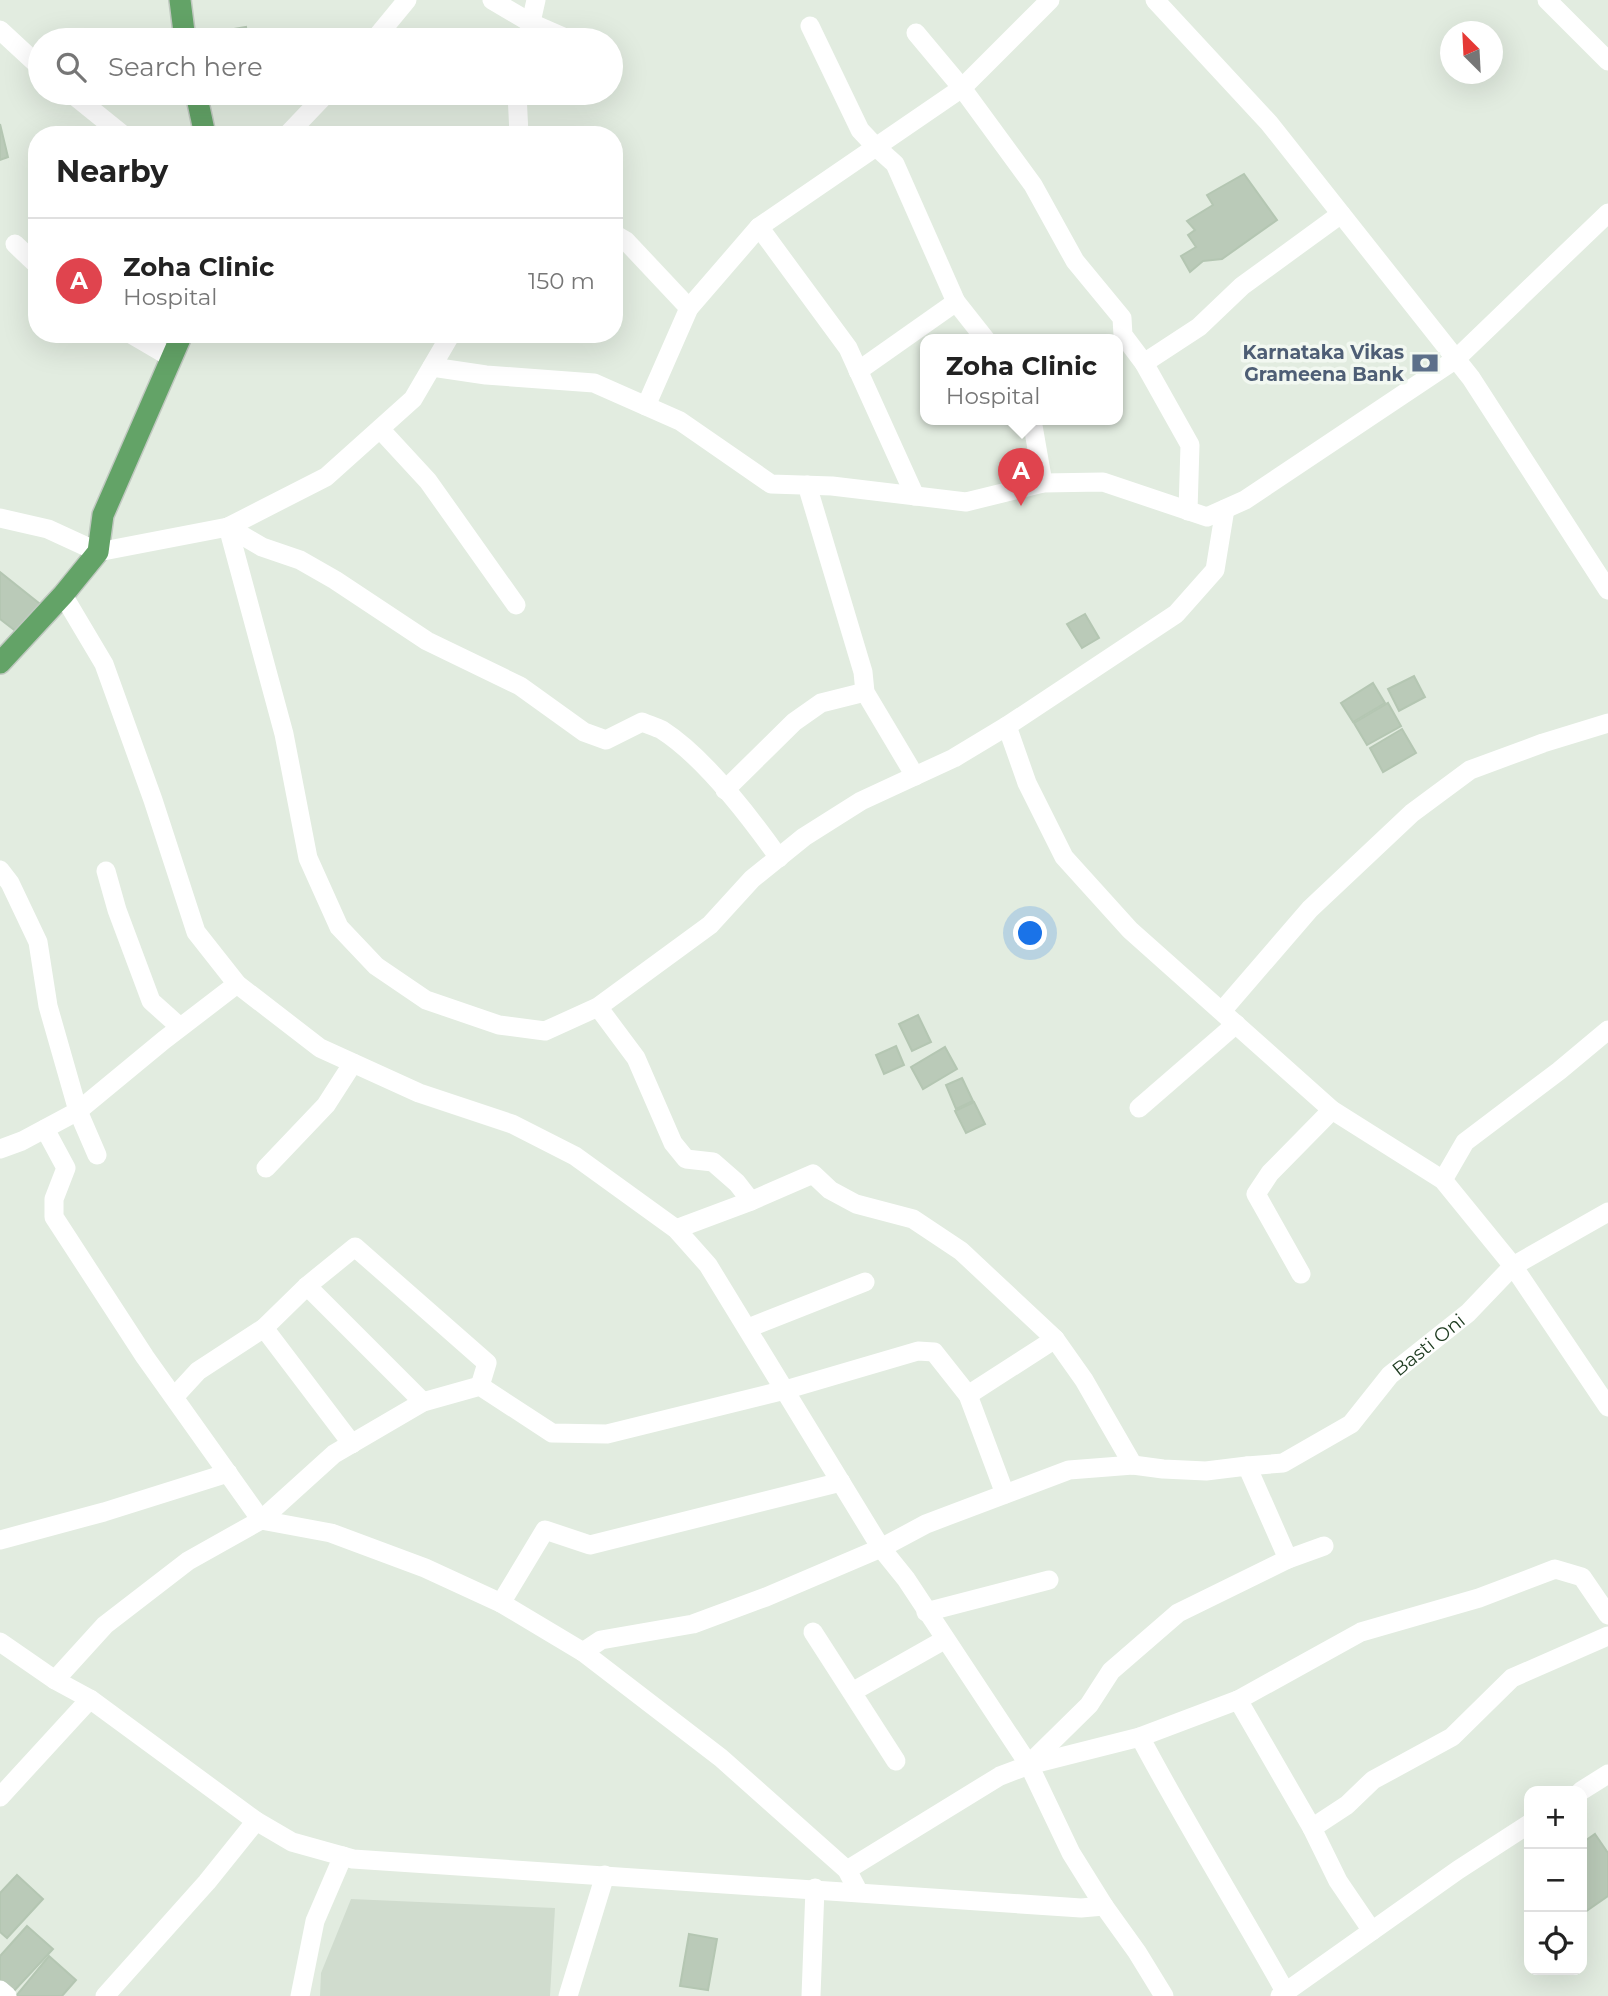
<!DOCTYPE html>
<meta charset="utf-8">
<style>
body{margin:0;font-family:Montserrat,sans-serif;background:#f6f6f6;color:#222}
.controls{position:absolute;right:21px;bottom:21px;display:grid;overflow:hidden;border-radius:14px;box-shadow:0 7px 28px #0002}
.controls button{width:63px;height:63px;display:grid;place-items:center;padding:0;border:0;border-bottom:2px solid #e0e0e0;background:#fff;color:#222;font:35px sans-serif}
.compass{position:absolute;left:1440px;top:21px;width:63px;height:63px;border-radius:50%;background:#fff;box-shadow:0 7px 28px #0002;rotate:336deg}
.you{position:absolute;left:1031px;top:934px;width:24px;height:24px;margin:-18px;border:5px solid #fff;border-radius:50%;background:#1a73e8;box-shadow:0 0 0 10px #1a73e833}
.badge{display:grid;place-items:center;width:46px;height:46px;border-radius:50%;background:#2563eb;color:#fff;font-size:23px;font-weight:700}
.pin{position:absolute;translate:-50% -58px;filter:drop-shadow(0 2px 4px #0008)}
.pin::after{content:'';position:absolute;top:37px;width:24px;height:21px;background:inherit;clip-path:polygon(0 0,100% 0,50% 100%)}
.popup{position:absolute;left:920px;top:334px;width:203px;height:91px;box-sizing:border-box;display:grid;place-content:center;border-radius:14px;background:#fff;filter:drop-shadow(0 2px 5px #0005);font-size:23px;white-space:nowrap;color:#767676}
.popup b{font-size:26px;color:#222}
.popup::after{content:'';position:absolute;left:50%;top:100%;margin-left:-14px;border:14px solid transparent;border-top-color:#fff}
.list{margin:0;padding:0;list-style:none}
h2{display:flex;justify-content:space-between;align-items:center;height:91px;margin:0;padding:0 28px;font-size:30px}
h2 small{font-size:23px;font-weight:400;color:#767676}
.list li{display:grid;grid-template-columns:46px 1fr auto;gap:21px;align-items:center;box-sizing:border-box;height:126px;padding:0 28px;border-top:2px solid #e0e0e0}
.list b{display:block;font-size:26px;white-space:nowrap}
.list p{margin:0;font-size:23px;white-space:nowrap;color:#767676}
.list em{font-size:23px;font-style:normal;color:#767676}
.icon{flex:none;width:38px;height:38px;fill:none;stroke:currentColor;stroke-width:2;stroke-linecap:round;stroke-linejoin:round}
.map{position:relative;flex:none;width:1608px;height:1996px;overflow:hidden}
.search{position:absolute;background:#fff;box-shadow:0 7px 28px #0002;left:28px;top:28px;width:595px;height:77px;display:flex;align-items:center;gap:18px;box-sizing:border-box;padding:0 24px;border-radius:38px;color:#767676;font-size:26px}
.panel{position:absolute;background:#fff;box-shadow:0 7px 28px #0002;left:28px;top:126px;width:595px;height:217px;border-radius:28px}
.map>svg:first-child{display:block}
</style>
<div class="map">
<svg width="1608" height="1996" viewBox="0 0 1608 1996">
<rect width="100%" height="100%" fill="#e2ece0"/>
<!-- built -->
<polygon fill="#d0dcce" points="351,1899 555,1908 550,1996 320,1996 321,1973"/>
<!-- building -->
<g fill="#bacab8" stroke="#b4c6b2" stroke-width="2">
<polygon points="246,27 248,40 205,40 204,34"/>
<polygon points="0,124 8,157 0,160"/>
<polygon points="1244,174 1277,220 1222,259 1203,261 1190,272 1181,256 1196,247 1188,235 1195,230 1187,221 1213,205 1207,195"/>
<polygon points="0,572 40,604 17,632 0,619"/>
<polygon points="1085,614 1099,638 1082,648 1067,624"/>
<polygon points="1414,676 1425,697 1399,711 1388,689"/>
<polygon points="1373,683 1385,703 1353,722 1341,703"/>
<polygon points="1388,703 1401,726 1367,745 1354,723"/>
<polygon points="1402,729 1416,753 1383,772 1370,748"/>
<polygon points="918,1015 931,1042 912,1051 899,1024"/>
<polygon points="896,1046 904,1065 884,1074 876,1055"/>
<polygon points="945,1047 957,1069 923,1089 911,1067"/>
<polygon points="962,1078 973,1101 956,1109 946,1085"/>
<polygon points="974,1102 985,1124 966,1133 955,1111"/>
<polygon points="1595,1834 1608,1853 1608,1896 1582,1914 1582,1843"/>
<polygon points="17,1875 43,1899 7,1938 0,1932 0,1893"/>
<polygon points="27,1926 53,1949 12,1993 0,1982 0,1956"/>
<polygon points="689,1934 717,1939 708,1990 680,1986"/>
<polygon points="49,1956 76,1980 62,1996 16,1996"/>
</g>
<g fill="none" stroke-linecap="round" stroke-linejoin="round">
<!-- major casing -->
<g stroke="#c1c9c1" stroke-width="24">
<g id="major">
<polyline points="180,0 185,40"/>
<polyline points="196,93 205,135"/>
<polyline points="0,663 63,595 98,552 103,515 182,334"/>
</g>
</g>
<!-- minor -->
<g stroke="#fff" stroke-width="19">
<polyline points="492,0 531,23 570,40"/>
<polyline points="1155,0 1269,123 1471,378 1608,590"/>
<polyline points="1547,0 1608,61"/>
<polyline points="810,26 860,130 875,146 895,164 956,302 986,340"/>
<polyline points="0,30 40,67"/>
<polyline points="916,33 962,88 1033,185 1075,261 1122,318 1123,335 1144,363 1190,445 1188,511"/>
<polyline points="374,40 407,0"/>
<polyline points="527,40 536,0"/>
<polyline points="71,93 123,135"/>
<polyline points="517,93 519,135"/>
<polyline points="287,135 327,93"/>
<polyline points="759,227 848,348 915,496"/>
<polyline points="614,234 626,241 689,308"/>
<polyline points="15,244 37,265"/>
<polyline points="131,334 172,358"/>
<polyline points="1144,363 1199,327 1242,286 1341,214"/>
<polyline points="432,367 486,375 594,383 680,421 771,484 832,486 966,502 1043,483 1103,482 1207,517 1245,500 1456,359 1608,213"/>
<polyline points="858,371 956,302"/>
<polyline points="646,406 689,308 759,227 962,88 1050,0"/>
<polyline points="1032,420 1043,483"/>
<polyline points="380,429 428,481 516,605"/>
<polyline points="807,485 863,672 865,692 915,776"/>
<polyline points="0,518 48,529 98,552 228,527 326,477 413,399 451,334"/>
<polyline points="228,527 284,734 308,858 339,927 376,966 426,1000 499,1025 545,1031 598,1007 710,925 752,879 804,837 861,801 954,758 1007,726 1176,614 1215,570 1225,509"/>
<path d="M228,527L262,547L300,560L335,580L427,641L520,686L584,732L606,740L642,722C649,725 656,727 662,730C704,757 750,817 779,858"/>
<polyline points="63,595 104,664 153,800 196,932 237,984 320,1048 419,1093 512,1124 575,1156 676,1229 708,1265 881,1548 906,1579 1029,1765 1071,1853 1104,1906"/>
<polyline points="1007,726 1027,783 1064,857 1130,930 1332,1110 1443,1180 1513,1266 1608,1407"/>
<polyline points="725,790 794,722 821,703 865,692"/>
<polyline points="0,870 10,883 38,942 48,1006 78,1111 97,1155"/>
<polyline points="106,871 117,910 151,1001 180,1027"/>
<polyline points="598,1007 636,1058 673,1143 686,1159 713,1162 737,1183 751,1201"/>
<polyline points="1222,1011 1310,909 1412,813 1470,770 1543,743 1608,723"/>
<polyline points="1139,1108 1236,1024"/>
<polyline points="45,1129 66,1168 54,1199 54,1217 145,1357 261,1520 331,1533 425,1568 501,1603 583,1652 721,1758 847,1870 858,1891"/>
<polyline points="0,1149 22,1141 78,1111 164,1040 237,984"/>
<polyline points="266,1168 326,1105 353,1063"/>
<polyline points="1443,1180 1465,1142 1559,1071 1608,1030"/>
<polyline points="676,1229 751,1201 813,1174 830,1190 856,1204 913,1219 961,1251 1055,1339 1084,1380 1133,1465"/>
<polyline points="1301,1274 1256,1194 1270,1173 1332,1110"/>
<polyline points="307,1286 423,1402"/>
<polyline points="264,1328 352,1444"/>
<polyline points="748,1328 865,1282"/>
<polyline points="968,1395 1055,1339"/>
<polyline points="175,1396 198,1371 264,1328 307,1286 355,1247 487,1363 480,1386"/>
<path id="s1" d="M1247,1466L1283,1463L1351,1424L1390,1375L1468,1313L1513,1266L1608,1212"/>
<polyline points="0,1540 104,1512 228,1473"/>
<polyline points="501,1603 545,1530 590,1545 841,1482"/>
<polyline points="926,1612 1049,1580"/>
<polyline points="813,1632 896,1761"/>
<polyline points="0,1642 55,1680 90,1699 256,1821 292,1842 353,1859 1081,1908 1104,1906 1137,1952 1164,1996"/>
<polyline points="583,1652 601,1640 693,1624 766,1597 881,1548 926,1524 1069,1470 1133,1465 1163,1469 1206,1471 1247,1466 1288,1559"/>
<polyline points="55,1680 105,1625 188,1561 261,1520 334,1454 423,1402 480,1386 552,1433 607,1434 785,1390 918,1351 934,1352 968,1395 1005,1494"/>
<polyline points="852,1692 944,1640"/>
<polyline points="1238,1700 1312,1828 1338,1881 1372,1931"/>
<polyline points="1140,1737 1238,1700 1361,1632 1479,1598 1555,1569 1582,1577 1608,1615"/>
<polyline points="1029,1764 1089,1705 1111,1671 1178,1613 1288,1559 1324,1546"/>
<polyline points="1581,1791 1608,1774"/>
<polyline points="0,1797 90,1699"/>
<polyline points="1312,1828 1347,1805 1373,1780 1452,1737 1512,1678 1608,1636"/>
<path d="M847,1870L1000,1776L1029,1765L1140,1737C1186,1824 1238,1907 1286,1993"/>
<polyline points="0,1990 7,1996"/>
<polyline points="105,1996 207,1882 256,1821"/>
<polyline points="300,1996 315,1921 343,1856"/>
<polyline points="568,1996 605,1875"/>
<polyline points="811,1996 815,1888"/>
<polyline points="1280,1996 1458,1870 1529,1824"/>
</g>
<!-- major -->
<use href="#major" stroke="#63a367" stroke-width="21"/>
</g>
<!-- icons -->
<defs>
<g id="bank-bare" transform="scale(2.1)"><path d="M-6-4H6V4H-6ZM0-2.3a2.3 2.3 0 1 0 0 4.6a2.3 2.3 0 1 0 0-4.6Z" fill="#5c6f8a" stroke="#f2f8f1" stroke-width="2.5" paint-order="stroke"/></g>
</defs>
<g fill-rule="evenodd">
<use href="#bank-bare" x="1425" y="363"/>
</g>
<g text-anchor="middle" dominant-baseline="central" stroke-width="7" stroke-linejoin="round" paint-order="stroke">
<!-- service labels -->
<g font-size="19" font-weight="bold" fill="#4e5e75" stroke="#f2f8f1" text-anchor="end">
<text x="1404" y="352">Karnataka Vikas<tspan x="1404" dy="22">Grameena Bank</tspan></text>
</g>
<!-- street labels -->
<g font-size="19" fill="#203d22" stroke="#f2f8f1">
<text stroke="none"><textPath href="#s1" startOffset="226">Basti Oni</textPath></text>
</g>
</g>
</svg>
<div class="controls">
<button>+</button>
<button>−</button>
<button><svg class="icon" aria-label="locate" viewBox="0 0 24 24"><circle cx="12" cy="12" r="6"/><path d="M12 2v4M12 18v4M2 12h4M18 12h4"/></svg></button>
</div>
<svg class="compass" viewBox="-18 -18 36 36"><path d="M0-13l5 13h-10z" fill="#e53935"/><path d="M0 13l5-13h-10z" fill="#767676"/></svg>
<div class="you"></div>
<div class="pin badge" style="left:1021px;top:506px;background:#e0444e">A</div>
<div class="popup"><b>Zoha Clinic</b>Hospital</div>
<div class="search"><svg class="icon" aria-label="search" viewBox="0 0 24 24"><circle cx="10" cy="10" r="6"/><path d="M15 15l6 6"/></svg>Search here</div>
<section class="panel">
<h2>Nearby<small></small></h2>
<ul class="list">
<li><span class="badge" style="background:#e0444e">A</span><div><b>Zoha Clinic</b><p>Hospital</p></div><em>150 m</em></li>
</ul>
</section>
</div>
